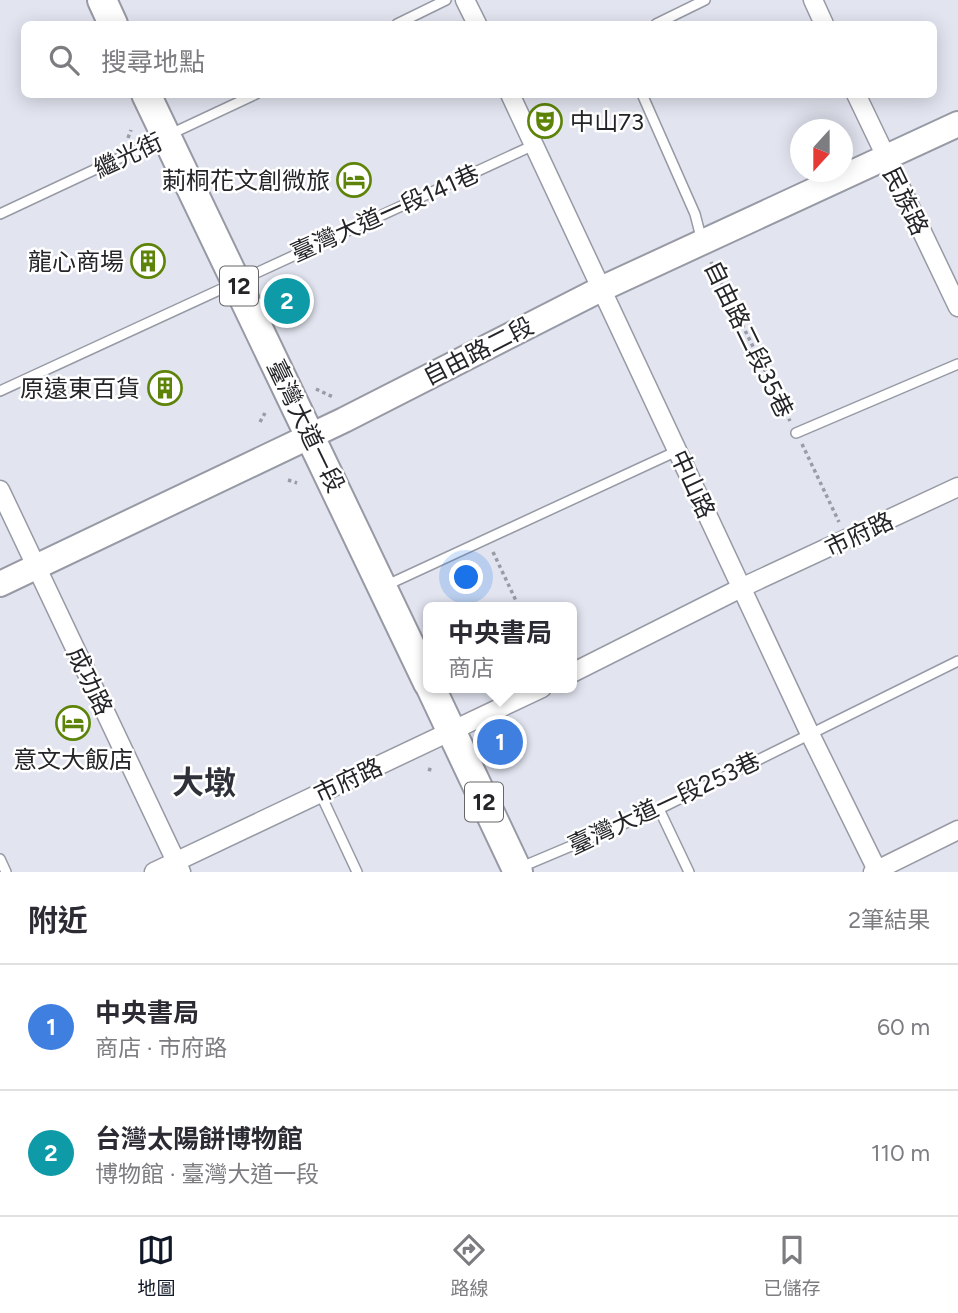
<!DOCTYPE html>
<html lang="zh-TW">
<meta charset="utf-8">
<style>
body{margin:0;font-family:Figtree,"Noto Sans TC",sans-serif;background:#f2f2f3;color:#2b2b33}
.compass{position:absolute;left:790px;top:119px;width:63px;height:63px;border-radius:50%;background:#fff;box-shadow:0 4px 18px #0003;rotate:201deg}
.you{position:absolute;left:467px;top:578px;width:24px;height:24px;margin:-18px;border:5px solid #fff;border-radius:50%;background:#1a73e8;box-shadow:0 0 0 10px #1a73e833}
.badge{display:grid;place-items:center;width:46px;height:46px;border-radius:50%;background:#111827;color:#fff;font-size:23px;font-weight:700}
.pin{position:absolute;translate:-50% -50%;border:4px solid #fff;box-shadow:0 2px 7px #0006}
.popup{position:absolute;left:423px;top:602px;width:154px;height:91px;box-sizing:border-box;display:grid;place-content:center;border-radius:10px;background:#fff;filter:drop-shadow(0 2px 5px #0005);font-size:23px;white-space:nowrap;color:#7c7c81}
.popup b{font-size:26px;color:#2b2b33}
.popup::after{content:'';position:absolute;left:50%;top:100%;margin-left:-14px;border:14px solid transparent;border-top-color:#fff}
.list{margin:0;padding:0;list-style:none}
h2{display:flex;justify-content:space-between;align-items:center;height:91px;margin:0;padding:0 28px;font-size:30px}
h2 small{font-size:23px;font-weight:400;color:#7c7c81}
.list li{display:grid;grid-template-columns:46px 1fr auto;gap:21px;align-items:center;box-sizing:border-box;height:126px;padding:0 28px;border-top:2px solid #e1e1e2}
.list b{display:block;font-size:26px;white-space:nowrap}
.list p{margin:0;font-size:23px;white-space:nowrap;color:#7c7c81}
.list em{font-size:23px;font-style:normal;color:#7c7c81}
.icon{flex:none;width:38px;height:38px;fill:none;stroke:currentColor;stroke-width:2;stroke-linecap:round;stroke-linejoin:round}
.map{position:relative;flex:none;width:958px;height:872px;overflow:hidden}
.search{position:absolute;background:#fff;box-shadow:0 4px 18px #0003;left:21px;right:21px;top:21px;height:77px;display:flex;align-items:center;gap:18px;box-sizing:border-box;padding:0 24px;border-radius:10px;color:#7c7c81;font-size:26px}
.sheet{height:343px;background:#fff}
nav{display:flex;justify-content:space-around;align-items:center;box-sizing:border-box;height:98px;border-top:2px solid #e1e1e2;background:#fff;font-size:19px;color:#7c7c81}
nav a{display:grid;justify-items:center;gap:4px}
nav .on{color:#111827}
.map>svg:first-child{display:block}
</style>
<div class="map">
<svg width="958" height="872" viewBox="0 0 958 872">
<rect width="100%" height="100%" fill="#e2e5f0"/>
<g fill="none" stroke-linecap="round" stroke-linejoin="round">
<!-- service casing -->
<g stroke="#979aa4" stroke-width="12">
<g id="service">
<polyline points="397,24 446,0"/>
<polyline points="656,24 705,0"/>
<polyline points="642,94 695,214 702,241"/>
<polyline points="0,214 256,94"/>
<polyline points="0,391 534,145"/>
<polyline points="796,433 958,364"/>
<polyline points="387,585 677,451"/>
<polyline points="320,793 357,872"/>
<polyline points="659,809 689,872"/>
<polyline points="0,859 6,872"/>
<polyline points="519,868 659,809 958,661"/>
</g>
</g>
<!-- minor casing -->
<g stroke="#979aa4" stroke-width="21">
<g id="minor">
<polyline points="465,0 477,24"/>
<polyline points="813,0 824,24"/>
<polyline points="510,94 810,734 878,872"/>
<polyline points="856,94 958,307"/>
<polyline points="0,490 181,872"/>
<polyline points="572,673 743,587 958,487"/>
<polyline points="154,872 542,688"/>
<polyline points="873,872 958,830"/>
</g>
</g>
<!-- secondary casing -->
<g stroke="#979aa4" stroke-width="28">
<polyline id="secondary" points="0,584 344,420 601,289 958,124"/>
</g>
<!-- primary casing -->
<g stroke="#979aa4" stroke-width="32">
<g id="primary">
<polyline points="102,0 113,24"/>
<polyline points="146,94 428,683"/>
<polyline points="431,688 518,872"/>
</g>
</g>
<!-- path -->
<g stroke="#9a9ca4" stroke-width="3.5" stroke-dasharray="3.5 3.5" stroke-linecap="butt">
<polyline points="128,138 131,130"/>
<polyline points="711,262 790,421"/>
<polyline points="316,389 333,397"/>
<polyline points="260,422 265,413"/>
<polyline points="802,444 839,522"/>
<polyline points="288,480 297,483"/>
<polyline points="493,552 519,607"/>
<polyline points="428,769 434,771"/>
</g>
<!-- service -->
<use href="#service" stroke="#fff" stroke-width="9"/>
<!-- minor -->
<use href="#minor" stroke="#fff" stroke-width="18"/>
<!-- secondary -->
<use href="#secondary" stroke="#fff" stroke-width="24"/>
<!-- primary -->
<use href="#primary" stroke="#fff" stroke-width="28"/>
</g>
<!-- icons -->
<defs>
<g id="theatre-ring" transform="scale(1.75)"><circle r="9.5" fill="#fff" stroke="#5d8408" stroke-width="1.5"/><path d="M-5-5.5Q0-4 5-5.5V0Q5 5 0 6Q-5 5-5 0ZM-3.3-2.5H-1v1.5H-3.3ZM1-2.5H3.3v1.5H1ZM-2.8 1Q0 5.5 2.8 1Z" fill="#5d8408"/></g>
<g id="hotel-ring" transform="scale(1.75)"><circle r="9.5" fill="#fff" stroke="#5d8408" stroke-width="1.5"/><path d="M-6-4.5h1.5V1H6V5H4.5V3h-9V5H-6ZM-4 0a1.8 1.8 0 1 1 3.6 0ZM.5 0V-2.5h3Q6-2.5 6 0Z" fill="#5d8408"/></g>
<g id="building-ring" transform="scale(1.75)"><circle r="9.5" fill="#fff" stroke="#5d8408" stroke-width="1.5"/><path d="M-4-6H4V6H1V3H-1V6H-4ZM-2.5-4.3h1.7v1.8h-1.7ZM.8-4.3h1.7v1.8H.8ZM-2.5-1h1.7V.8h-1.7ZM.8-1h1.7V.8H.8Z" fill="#5d8408"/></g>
</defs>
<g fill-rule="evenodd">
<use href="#theatre-ring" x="545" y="121"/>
<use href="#hotel-ring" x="354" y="180"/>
<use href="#building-ring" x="148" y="261"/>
<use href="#building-ring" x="165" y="388"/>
<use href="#hotel-ring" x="73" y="723"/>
</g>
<g text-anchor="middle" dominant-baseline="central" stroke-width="5" stroke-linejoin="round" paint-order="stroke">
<!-- shield labels -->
<g fill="#fff" stroke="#666669" stroke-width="2">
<rect x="220" y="266.5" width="38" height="39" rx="5"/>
<rect x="465" y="782.5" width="38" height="39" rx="5"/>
</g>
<g font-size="23" font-weight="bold" fill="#242529">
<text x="239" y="286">12</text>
<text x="484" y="802">12</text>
</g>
<!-- poi labels -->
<g font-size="24" fill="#242529" stroke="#fff" text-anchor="end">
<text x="570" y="121" text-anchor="start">中山73</text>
<text x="330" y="180">莿桐花文創微旅</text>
<text x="124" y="261">龍心商場</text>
<text x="140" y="388">原遠東百貨</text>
<text x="73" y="759" text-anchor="middle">意文大飯店</text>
</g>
<!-- street labels -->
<g font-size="24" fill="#242529" stroke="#fff">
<text transform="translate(128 155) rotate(-25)">繼光街</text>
<text transform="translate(906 201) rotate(64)">民族路</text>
<text transform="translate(385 213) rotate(-24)">臺灣大道一段141巷</text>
<text transform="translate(749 339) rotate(64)">自由路二段35巷</text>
<text transform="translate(478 351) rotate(-27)">自由路二段</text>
<text transform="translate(306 426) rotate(64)">臺灣大道一段</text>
<text transform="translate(693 484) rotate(65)">中山路</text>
<text transform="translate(859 534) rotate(-25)">市府路</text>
<text transform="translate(90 681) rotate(64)">成功路</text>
<text transform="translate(348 780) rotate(-25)">市府路</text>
<text transform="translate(664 803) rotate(-25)">臺灣大道一段253巷</text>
</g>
<!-- district labels -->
<g font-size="32" font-weight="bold" fill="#2f313a" stroke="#fff">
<text x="204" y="783">大墩</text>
</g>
</g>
</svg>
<svg class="compass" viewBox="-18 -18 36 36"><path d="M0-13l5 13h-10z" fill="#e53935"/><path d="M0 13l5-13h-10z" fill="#7c7c81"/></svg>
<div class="you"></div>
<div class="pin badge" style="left:500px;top:742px;background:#3f7fe0">1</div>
<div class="popup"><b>中央書局</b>商店</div>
<div class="pin badge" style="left:287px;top:301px;background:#0f9aa8">2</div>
<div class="search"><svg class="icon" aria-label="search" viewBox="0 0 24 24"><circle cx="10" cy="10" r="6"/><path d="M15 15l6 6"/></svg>搜尋地點</div>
</div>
<section class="sheet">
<h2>附近<small>2筆結果</small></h2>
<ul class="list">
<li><span class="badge" style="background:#3f7fe0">1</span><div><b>中央書局</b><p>商店 · 市府路</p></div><em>60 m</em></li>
<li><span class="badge" style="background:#0f9aa8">2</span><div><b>台灣太陽餅博物館</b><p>博物館 · 臺灣大道一段</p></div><em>110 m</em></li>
</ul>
</section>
<nav>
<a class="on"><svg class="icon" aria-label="map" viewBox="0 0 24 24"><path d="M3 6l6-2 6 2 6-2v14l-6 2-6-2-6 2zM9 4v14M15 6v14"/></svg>地圖</a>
<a><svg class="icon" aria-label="directions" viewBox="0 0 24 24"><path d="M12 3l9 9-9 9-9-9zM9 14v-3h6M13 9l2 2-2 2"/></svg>路線</a>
<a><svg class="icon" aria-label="saved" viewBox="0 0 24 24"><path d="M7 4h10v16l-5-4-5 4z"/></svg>已儲存</a>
</nav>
